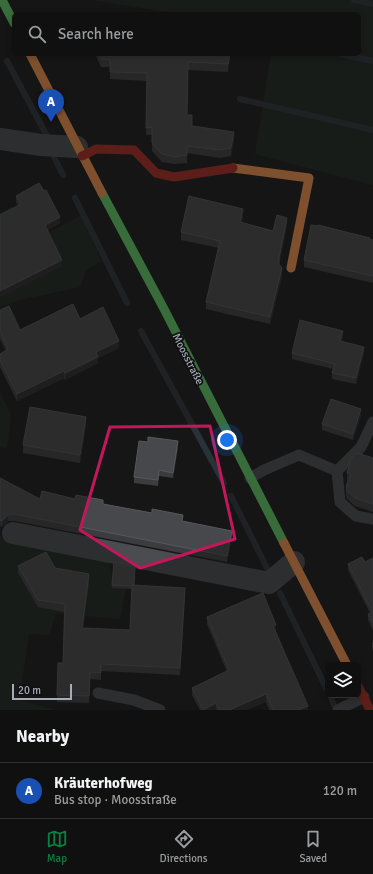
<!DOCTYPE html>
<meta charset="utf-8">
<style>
body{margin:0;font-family:Signika,sans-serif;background:#191919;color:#f1f3f6}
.controls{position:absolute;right:12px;bottom:12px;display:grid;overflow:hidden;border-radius:6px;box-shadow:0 2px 6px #0003}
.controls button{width:36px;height:36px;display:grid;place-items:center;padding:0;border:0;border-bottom:1px solid #303030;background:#101010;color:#f1f3f6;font:20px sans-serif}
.scale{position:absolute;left:12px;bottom:10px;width:60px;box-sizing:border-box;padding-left:4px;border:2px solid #a6abb8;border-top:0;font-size:11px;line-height:14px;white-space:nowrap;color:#a6abb8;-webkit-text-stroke:3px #101012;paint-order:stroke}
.you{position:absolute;left:227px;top:440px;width:14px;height:14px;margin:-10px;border:3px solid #fff;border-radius:50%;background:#1a73e8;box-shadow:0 0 0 6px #1a73e833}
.badge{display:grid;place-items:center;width:26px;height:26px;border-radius:50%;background:#0b8043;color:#fff;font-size:13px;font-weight:700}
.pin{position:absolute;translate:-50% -33px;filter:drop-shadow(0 1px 2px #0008)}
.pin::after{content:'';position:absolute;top:21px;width:14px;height:12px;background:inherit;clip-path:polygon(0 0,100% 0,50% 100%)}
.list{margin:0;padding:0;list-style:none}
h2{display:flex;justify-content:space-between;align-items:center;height:52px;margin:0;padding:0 16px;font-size:17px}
h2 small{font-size:13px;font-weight:400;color:#9c9d9f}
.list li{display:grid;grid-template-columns:26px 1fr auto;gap:12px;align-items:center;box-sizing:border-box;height:56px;padding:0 16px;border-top:1px solid #303030}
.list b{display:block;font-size:15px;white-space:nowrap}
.list p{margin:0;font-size:13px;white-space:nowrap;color:#9c9d9f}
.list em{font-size:13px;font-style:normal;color:#9c9d9f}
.icon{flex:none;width:22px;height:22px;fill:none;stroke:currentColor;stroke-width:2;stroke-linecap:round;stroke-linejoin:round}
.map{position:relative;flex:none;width:373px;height:710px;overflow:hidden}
.search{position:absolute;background:#101010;box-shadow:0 2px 6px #0003;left:12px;right:12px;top:12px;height:44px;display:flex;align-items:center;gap:10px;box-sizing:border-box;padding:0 14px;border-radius:6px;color:#9c9d9f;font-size:15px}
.sheet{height:108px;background:#101010}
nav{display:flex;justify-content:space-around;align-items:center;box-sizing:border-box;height:56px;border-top:1px solid #303030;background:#101010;font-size:11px;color:#9c9d9f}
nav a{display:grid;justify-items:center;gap:2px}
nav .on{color:#0b8043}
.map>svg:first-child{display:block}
</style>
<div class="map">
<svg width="373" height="710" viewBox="0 0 373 710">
<rect width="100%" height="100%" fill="#161616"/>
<!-- green -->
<g fill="#1c241d">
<polygon points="93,0 373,0 373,185 255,154 271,54 359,54 359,14 179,14"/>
<polygon points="12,207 31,242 82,215 101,261 86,270 80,287 20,300 0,307 0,213"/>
<polygon points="0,393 11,415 7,448 0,447"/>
<polygon points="0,536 109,561 113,586 126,588 120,619 56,613 49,635 29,634 19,700 55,710 0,710"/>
</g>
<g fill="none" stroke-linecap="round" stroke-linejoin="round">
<!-- stream -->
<g stroke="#293139" stroke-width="6">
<polyline points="354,0 373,4"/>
<polyline points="341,54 373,61"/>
<polyline points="7,61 47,136"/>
<polyline points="240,99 373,130"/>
<polyline points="53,155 63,175"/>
<polyline points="75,198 127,303"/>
<polyline points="141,331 224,483"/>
<polyline points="231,496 270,574"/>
<polyline points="280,593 328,692"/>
<polyline points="330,695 334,705"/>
</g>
<!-- lane -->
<g stroke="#4a4c4f" stroke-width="11">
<polyline points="337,471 361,447 373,422"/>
<polyline points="250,478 264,470 299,455 337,471 340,502 356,516 373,519"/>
<polyline points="98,693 134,700 160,710"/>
<polyline points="338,710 364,697"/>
</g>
<!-- street -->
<g stroke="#4a4c4f" stroke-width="22">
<polyline points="0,139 41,145 77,147"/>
<polyline points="13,533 269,583 294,562"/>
</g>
<!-- fast -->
<g stroke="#63d668" stroke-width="9">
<polyline points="2,0 14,23"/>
<polyline points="102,193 163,307 284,543"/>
</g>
<!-- slow -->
<g stroke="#ff974d" stroke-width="9">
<polyline points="30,54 102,193"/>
<polyline points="233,168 309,178 291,268"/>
<polyline points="284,543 347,665"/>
</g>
<!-- jam -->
<g stroke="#b3261e" stroke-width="9">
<polyline points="82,156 96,149 134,150 156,173 174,177 233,168"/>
<polyline points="358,686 370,710"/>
</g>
</g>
<!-- wall -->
<g fill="#3c3c3e">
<polygon points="95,54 230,54 228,72 188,70 187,115 192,126 234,140 231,156 220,158 187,153 187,163 174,164 162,162 152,151 152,135 146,135 147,81 110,79 110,67 101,67"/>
<polygon points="16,196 60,223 47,230 62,266 0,297 0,215 18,206 16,202"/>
<polygon points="243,216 242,223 273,231 287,225 279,264 282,276 270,324 206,309 206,302 219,248 181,240 181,232"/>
<polygon points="370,239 373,240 373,283 304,267 304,260"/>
<polygon points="0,310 20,330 80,319 119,348 98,358 98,363 65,380 64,378 17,401 0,367 0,354 6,351 0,339"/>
<polygon points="343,337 342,341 364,353 356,384 332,379 332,373 333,369 292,359 292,353"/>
<polygon points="361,415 353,440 322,430 322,424"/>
<polygon points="86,424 80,463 23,453 23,445"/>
<polygon points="178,447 173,478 159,476 158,486 134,483 134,477"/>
<polygon points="373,458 373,512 355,506 347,499 346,494 346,486 348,481 347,481 347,473"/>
<polygon points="0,478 40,499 75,499 103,504 183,521 232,537 227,562 15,521 8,521 2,527 0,526"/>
<polygon points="373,558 373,630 368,620 368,614 370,613 348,570 348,564 365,562"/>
<polygon points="114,562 134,585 185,595 180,675 101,671 101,680 90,679 89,703 57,702 57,695 63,663 64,612 38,607 18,573 18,566 55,568 89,581 83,628 130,630 132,589 112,588"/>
<polygon points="207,617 276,632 308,710 269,710 266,702 246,710 200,710 192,695 192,688 227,672 207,624"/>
<polygon points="373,642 373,651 372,649 372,643"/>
</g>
<!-- shaded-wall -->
<g fill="#282829">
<polygon points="230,54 230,61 228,72 228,64"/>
<polygon points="234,132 234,140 231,156 231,148"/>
<polygon points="243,209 243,216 240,230 240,222"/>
<polygon points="60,217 60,223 45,232 45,225"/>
<polygon points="287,218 287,225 279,266 279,258"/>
<polygon points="62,260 62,266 0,297 0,291"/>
<polygon points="282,268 282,276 270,324 270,317"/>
<polygon points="343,331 343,337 340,346 340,341"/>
<polygon points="119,341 119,348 98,358 98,363 65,380 65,373 96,352"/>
<polygon points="364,347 364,353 356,384 356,378"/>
<polygon points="64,371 64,378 17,401 17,394"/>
<polygon points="361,409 361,415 353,440 353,434"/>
<polygon points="86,417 86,424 80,463 80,455"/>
<polygon points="178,441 178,447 173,478 173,473"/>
<polygon points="159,470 159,476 158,486 158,480"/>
<polygon points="8,515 8,521 2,527 2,521"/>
<polygon points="232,531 232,537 227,562 227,556"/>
<polygon points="89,574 89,581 82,635 82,628"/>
<polygon points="185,588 185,595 180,675 180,668"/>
<polygon points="276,625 276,633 273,626"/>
<polygon points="266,694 266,702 246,710 229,710"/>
<polygon points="216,703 216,710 203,710"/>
<polygon points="308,706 308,710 298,710"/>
</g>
<!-- building -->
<g fill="#47484b" stroke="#56585c">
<polygon points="99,54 230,54 228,64 188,62 187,115 192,115 192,126 234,132 231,148 220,150 187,146 187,155 174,157 162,154 152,143 152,127 146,128 147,73 110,72 110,60 101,59"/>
<polygon points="39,183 44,191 46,190 60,217 45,225 62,260 0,291 0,215 21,204 16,196"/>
<polygon points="189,196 243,209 240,222 273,231 277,215 287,218 279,258 279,264 282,268 270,317 206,302 220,241 181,232"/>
<polygon points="311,225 318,226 318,225 370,238 369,239 373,240 373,276 304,260"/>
<polygon points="73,304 80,319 103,307 119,341 96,352 98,357 65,373 64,371 17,394 0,360 0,354 8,349 0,332 0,310 9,306 20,330"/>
<polygon points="300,320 343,331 340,341 364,347 356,378 332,373 335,364 292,353"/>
<polygon points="331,399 361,409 353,434 322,424"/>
<polygon points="30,407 86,417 80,455 23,445"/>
<polygon points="148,437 178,441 173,473 159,470 158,480 134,477 139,441 148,442"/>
<polygon points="357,453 373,458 373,504 355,498 347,491 346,486 351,474 347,473 351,458"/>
<polygon points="0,478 40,499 42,491 75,499 76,495 103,500 103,504 152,513 152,509 183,515 182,521 232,531 227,556 15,514 8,515 2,521 0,520"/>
<polygon points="46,552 55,568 89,574 82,628 130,630 132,585 185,588 180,668 101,664 101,673 90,672 89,696 57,695 58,663 63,663 65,604 38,600 18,566"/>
<polygon points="362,557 365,562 373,558 373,623 368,614 372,612 348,564"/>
<polygon points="114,562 135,566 134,585 132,585 132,586 112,585"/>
<polygon points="263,593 276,625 273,626 308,706 298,710 273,710 266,694 229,710 219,710 216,703 203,710 192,688 229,670 207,617"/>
</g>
<!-- marked area -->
<path d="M0 0H373V710H0ZM210,426L235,539L140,568L80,530L110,427Z" fill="#161616" fill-opacity=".55" fill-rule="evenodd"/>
<path fill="none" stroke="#c2185b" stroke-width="3" stroke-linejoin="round" d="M210,426L235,539L140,568L80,530L110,427Z"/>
<g text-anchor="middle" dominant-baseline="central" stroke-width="3.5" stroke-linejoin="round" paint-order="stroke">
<!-- street labels -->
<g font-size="11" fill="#a6abb8" stroke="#101012">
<text transform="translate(188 359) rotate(63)">Moosstraße</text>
</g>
</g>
</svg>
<div class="controls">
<button><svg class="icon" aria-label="layers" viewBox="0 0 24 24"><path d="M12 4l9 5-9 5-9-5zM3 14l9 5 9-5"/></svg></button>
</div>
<div class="scale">20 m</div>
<div class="you"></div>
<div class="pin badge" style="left:51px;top:122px;background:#1a4fb4">A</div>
<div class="search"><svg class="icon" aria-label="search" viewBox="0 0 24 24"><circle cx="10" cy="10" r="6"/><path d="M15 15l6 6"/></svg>Search here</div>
</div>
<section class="sheet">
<h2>Nearby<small></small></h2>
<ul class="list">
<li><span class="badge" style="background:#1a4fb4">A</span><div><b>Kräuterhofweg</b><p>Bus stop · Moosstraße</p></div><em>120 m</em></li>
</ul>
</section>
<nav>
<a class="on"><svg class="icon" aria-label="map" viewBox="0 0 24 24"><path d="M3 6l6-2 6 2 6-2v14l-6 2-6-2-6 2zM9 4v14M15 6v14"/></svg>Map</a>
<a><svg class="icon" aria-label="directions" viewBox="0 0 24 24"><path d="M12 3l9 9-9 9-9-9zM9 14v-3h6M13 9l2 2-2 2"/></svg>Directions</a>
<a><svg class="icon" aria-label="saved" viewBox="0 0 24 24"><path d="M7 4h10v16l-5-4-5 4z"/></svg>Saved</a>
</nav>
